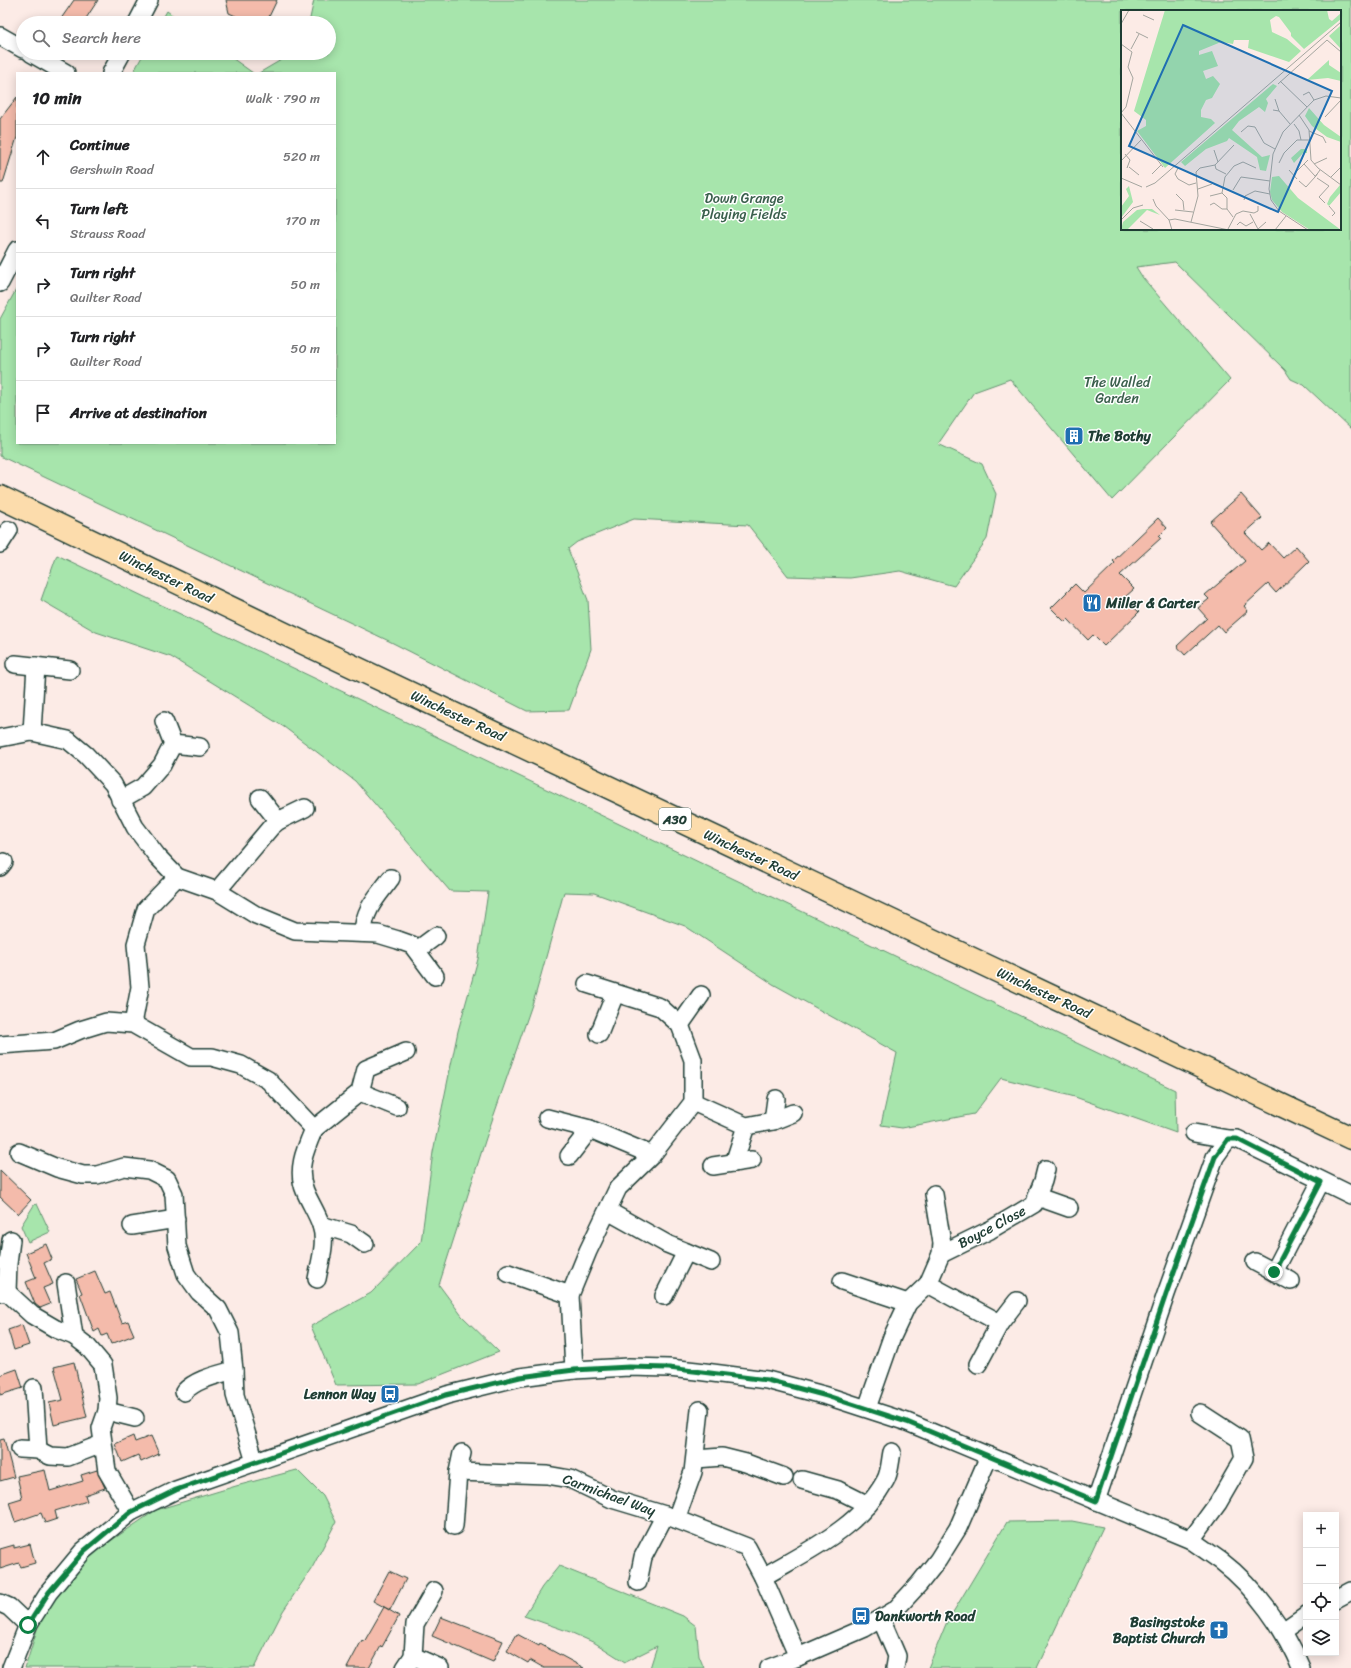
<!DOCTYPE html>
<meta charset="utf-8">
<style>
body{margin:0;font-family:Sriracha,sans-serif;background:#f2f2f2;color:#202124}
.controls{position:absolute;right:12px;bottom:12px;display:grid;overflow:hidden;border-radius:0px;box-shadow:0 2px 10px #0003}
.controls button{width:36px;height:36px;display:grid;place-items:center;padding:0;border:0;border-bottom:1px solid #e0e0e0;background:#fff;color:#202124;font:20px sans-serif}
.stop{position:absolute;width:12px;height:12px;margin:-9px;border:3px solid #0b8043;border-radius:50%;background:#fff}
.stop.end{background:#0b8043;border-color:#fff;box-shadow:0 1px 4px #0008}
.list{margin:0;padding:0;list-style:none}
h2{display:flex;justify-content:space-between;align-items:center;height:52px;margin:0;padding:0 16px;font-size:17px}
h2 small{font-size:13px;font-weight:400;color:#757577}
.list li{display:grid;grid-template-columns:26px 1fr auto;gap:12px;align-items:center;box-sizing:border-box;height:64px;padding:0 16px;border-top:1px solid #e0e0e0}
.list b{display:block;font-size:15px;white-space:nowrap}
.list p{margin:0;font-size:13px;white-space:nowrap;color:#757577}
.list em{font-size:13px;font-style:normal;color:#757577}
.icon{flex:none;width:22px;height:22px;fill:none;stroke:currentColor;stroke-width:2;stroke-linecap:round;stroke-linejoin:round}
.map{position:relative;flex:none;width:1351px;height:1668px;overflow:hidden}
.search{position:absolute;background:#fff;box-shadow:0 2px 10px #0003;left:16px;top:16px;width:320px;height:44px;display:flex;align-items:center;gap:10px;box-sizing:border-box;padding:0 14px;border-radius:22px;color:#757577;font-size:15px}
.panel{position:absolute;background:#fff;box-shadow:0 2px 10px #0003;left:16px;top:72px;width:320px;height:372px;border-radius:0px}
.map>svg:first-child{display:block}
</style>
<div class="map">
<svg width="1351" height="1668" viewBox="0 0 1351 1668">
<rect width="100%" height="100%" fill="#fcebe6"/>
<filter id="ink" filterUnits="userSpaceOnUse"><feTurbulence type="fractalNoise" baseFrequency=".025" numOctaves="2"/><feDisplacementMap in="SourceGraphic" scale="8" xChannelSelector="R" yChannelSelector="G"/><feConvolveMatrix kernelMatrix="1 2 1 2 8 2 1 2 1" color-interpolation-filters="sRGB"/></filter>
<g filter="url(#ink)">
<!-- green -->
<g fill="#a7e5ac" stroke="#639170" fill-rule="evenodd">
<path d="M314,0H1351V429L1304,385L1291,379L1285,370L1175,262L1136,267L1143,278L1230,380L1112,500L1010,379L974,392L938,444L982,464L996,494L987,539L954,586L900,571L850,578L788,576L748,525L634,519L577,542L568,549L588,600L591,649L569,710L527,711L391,642L0,456V319L17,288V443H335V73H259L293,53H329V23H309ZM1122,11H1340V229H1122Z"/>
<polygon points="167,11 183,23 160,23"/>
<polygon points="144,53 225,53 253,73 133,73"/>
<polygon points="57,555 1175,1090 1176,1133 1075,1097 1001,1078 974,1114 902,1128 881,1125 897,1053 773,984 685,926 594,893 564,892 536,993 486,1138 439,1285 462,1316 499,1352 418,1384 336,1385 311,1326 371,1293 421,1242 433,1152 458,1031 478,959 488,892 450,891 355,781 284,727 171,657 96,632 41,600"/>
<polygon points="37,1204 50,1232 28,1242 21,1226 34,1205"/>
<polygon points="297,1470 323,1496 336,1522 312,1568 283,1611 254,1668 25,1668 40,1620 81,1561 156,1510 236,1486"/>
<polygon points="1072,1521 1103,1527 1037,1668 928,1668 946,1624 1007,1522"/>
<polygon points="559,1566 683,1616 696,1626 699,1656 704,1668 650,1668 657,1646 625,1662 595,1643 570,1632 524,1616 542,1587"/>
</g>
<!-- building -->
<g fill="#f4bbab" stroke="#1f3d34">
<polygon points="74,0 98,0 83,23 58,23"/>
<polygon points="226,0 277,0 266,23 251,23 229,13"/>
<polygon points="17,97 17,137 3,183 0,183 0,119"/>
<polygon points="1241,494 1262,518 1245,533 1261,550 1269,543 1283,558 1296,546 1309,561 1276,593 1268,584 1244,606 1248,611 1224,632 1218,625 1185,655 1177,646 1207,618 1198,608 1209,599 1205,595 1245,561 1210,522"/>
<polygon points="1158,518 1167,528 1159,536 1161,538 1120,575 1134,589 1124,598 1139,612 1104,646 1093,635 1088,640 1068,619 1065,622 1051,608 1075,584 1084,593 1115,563 1113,561"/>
<polygon points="0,1170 31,1200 18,1214 0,1197"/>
<polygon points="46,1244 52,1259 44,1263 53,1284 43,1288 50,1304 40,1308 35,1304 26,1282 36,1278 26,1253"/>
<polygon points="95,1271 105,1294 110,1292 122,1323 128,1321 134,1335 111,1344 107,1334 102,1336 99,1329 94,1332 80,1294 82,1293 76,1279"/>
<polygon points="22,1325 29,1345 14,1350 8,1330"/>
<polygon points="74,1362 87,1417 54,1425 49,1403 63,1400 54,1367"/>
<polygon points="17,1369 23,1388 0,1395 0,1375"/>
<polygon points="133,1436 135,1442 151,1436 159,1454 141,1462 138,1455 122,1462 115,1444"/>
<polygon points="4,1439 14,1477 0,1481 0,1440"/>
<polygon points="45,1470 50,1491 83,1481 81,1475 97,1470 105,1488 85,1495 87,1501 55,1511 57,1519 45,1523 41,1513 15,1522 9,1502 22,1498 17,1476"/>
<polygon points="30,1544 35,1563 21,1567 19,1563 0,1569 0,1549 14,1545 14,1548"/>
<polygon points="389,1571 406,1579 390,1610 373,1601"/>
<polygon points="384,1607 399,1616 382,1647 381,1646 369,1668 347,1668 362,1640 364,1642"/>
<polygon points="441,1617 503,1641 493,1662 432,1636"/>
<polygon points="517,1634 539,1646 540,1644 584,1668 544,1668 530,1660 528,1663 507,1651"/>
</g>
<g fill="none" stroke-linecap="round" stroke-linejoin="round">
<!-- minor casing -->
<g stroke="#1f3d34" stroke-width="20">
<g id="minor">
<polyline points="137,23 149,0"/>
<polyline points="0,36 23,49"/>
<polyline points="31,53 66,73"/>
<polyline points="111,73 122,53"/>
<polyline points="0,283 17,250"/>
<polyline points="0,544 9,530"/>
<polyline points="15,664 70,670"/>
<polyline points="164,721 173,744 200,747"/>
<polyline points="32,732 36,666"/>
<polyline points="0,738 32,732 68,740 86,755 113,784 135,827 157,856 177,877 217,891 256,915 295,931 378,934 398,940 412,945 435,976"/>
<polyline points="260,798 278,821"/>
<polyline points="120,800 143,787 162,765 173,744"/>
<polyline points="0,867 4,862"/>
<polyline points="217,891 271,827 278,821 305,808"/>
<path d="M363,933C364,909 377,897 391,878"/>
<polyline points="417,950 436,936"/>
<polyline points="133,1024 140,987 136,944 146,909 177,877"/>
<polyline points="680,1025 701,995"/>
<polyline points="599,1034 615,994"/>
<path d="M0,1045L54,1041L80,1030L106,1022L133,1024L191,1057H212L241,1065L268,1080L314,1129C305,1150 296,1170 305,1191C310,1203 317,1213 321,1225C327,1242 320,1262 317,1279"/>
<polyline points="360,1092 397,1107"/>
<polyline points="693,1102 746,1126 773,1121 793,1113"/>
<polyline points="547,1118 590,1129 652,1155"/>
<polyline points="773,1121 776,1099"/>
<polyline points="314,1129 360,1092 366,1069 406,1052"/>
<polyline points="1194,1133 1228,1139 1237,1139 1351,1195"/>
<polyline points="19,1152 57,1168 83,1175 97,1175 124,1167 149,1170 167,1179 174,1194 177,1246 186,1274 199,1292 218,1309 230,1333 234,1370 235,1395 255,1462"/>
<polyline points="569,1156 590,1129"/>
<polyline points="734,1163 746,1126"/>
<polyline points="713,1166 752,1160"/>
<polyline points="1038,1197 1069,1208"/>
<polyline points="608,1211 667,1244 711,1262"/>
<polyline points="321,1225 351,1234 365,1244"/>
<polyline points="132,1226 176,1219"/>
<polyline points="941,1254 990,1230 1034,1204 1043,1181 1046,1169"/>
<polyline points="1255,1262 1291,1281"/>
<polyline points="1274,1272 1321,1181"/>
<polyline points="508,1273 570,1295"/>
<polyline points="842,1281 908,1303"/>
<polyline points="66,1283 74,1336"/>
<polyline points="928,1284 1000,1323"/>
<polyline points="7,1292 8,1264 11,1240"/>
<polyline points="0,1293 7,1292 32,1315 56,1329 74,1336 87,1346 103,1365 108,1398 107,1411 101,1428 107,1471 131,1512"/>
<polyline points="664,1296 686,1252"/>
<polyline points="978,1364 1000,1323 1017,1301"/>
<polyline points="574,1370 570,1295 588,1251 618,1188 652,1155 693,1102 693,1060 680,1025 660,1007 587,984"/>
<polyline points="34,1388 38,1450"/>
<path d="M184,1392C196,1379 217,1375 234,1370"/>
<polyline points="867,1408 892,1337 908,1303 928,1284 941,1254 942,1243 934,1194"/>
<polyline points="107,1411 135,1418"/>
<polyline points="20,1449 38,1450 50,1456 68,1457 102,1444"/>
<polyline points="696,1459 722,1457 746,1463 784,1477"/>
<polyline points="458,1472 547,1475 570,1479 612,1499 665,1515 747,1547 763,1577 798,1657"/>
<polyline points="802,1480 838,1490 868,1505"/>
<polyline points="1096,1501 1166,1294 1215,1157 1228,1139"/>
<polyline points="676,1519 693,1472 700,1410"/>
<polyline points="454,1526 458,1472 462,1453"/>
<polyline points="1191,1540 1218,1503 1244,1458 1240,1439 1200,1413"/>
<path d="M763,1577C807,1551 859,1528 885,1481C890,1473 890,1461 892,1452"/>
<polyline points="638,1582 643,1557 665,1515"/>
<polyline points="1336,1599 1351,1591"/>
<polyline points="0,1603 9,1607 28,1625"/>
<polyline points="881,1619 897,1656 895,1668"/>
<polyline points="1283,1631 1306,1615"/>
<polyline points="413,1656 440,1668"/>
<path d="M11,1668L28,1625L49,1592L83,1551L131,1512L176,1490L447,1395L520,1377L574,1370L629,1367L669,1368L697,1371L767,1380L827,1396L907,1422L1191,1540C1201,1547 1211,1554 1221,1561C1255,1587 1285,1629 1301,1668"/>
<polyline points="405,1668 413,1656 415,1624 434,1591"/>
<polyline points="769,1668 798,1657 865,1628 895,1610 919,1584 938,1560 958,1528 989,1456"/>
</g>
</g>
<!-- primary casing -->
<g stroke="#1f3d34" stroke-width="25">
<polyline id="primary" points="0,497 310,646 1351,1138"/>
</g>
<!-- minor -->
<use href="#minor" stroke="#fff" stroke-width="17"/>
<!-- primary -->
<use href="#primary" stroke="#fcdcac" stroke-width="22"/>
</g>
</g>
<g fill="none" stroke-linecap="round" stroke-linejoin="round" filter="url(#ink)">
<!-- route -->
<polyline stroke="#0b8043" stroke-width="5" points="28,1625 49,1592 84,1551 131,1512 176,1490 446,1395 520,1377 574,1370 629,1367 669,1368 767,1380 827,1396 907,1422 1096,1501 1166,1294 1215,1157 1228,1139 1237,1139 1321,1182 1274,1272"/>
</g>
<!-- icons -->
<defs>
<g id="building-square" transform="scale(1)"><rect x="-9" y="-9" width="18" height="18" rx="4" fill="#1f6fb2" stroke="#fff"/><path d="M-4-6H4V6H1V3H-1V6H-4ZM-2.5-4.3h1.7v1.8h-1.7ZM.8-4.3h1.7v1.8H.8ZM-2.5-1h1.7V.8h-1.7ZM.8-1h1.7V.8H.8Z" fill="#fff"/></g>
<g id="restaurant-square" transform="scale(1)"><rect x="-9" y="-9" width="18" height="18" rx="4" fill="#1f6fb2" stroke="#fff"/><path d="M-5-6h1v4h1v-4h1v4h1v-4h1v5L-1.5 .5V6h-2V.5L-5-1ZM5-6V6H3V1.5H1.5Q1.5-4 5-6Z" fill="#fff"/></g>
<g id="bus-square" transform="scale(1)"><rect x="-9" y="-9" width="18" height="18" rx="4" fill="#1f6fb2" stroke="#fff"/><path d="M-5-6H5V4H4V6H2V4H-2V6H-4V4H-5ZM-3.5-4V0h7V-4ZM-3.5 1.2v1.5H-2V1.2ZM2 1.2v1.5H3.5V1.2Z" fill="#fff"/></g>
<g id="church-square" transform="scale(1)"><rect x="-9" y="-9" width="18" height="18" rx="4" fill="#1f6fb2" stroke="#fff"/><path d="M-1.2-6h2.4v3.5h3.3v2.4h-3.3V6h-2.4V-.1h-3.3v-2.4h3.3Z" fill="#fff"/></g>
</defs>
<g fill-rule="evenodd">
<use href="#building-square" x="1074" y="436"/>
<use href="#restaurant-square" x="1092" y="603"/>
<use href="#bus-square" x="390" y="1394"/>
<use href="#bus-square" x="861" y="1616"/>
<use href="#church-square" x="1219" y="1630"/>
</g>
<g text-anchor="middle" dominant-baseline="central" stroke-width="3" stroke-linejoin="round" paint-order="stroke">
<!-- shield labels -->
<rect fill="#fff" stroke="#627771" stroke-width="1" x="659" y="808" width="32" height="22" rx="3"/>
<g font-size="13" font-weight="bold" fill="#1f3d34">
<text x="675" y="819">A30</text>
</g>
<!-- park labels -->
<g font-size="14" fill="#3a5f4c" stroke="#fff">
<text x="744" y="198">Down Grange<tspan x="744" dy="16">Playing Fields</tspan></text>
<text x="1117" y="382">The Walled<tspan x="1117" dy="16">Garden</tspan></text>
</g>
<!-- poi labels -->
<g font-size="14" font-weight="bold" fill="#1f3d34" stroke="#fff" text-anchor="start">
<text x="1088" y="436">The Bothy</text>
<text x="1106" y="603">Miller &amp; Carter</text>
<text x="376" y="1394" text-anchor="end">Lennon Way</text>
<text x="875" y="1616">Dankworth Road</text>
<text x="1205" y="1622" text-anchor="end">Basingstoke<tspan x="1205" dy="16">Baptist Church</tspan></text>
</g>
<!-- street labels -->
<g font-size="14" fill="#1f3d34" stroke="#fff">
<text transform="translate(166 577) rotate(26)">Winchester Road</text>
<text transform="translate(458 716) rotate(25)">Winchester Road</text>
<text transform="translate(751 855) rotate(25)">Winchester Road</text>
<text transform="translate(1044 993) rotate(25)">Winchester Road</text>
<text transform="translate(992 1227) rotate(-28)">Boyce Close</text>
<text transform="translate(609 1495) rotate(20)">Carmichael Way</text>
</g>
</g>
<!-- overview -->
<g transform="translate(1121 10)">
<rect width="220" height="220" fill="#fcebe6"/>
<path d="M44,0H206L208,9L211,11L220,3V9L183,39L170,26V23L158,7L155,6L149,10L151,22L166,29L180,41L168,52L127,38L128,30H113L112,34L100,32L78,41V45L91,41L97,56L82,61L85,69L92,66L99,74L91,88L85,90L80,100V107L90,109L94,113L44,158L16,121L25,116V110L13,101ZM219,16L220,37L219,38L208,26ZM208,50V55L220,63V71L207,68L186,70ZM152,74L156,76L145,89L147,93L144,102L138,97L118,111L111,120L141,147L149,145L145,161L139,160L136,147L108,128L106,131L85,139L64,156L60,152ZM188,98L203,115L220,127V132L206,127L191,116L184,106ZM180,139H186V143H182L173,153L170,148ZM158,166L177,188L220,220H189L161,202L151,190L149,182L151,167ZM219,175L220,182L208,196L206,194L209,187ZM8,176L12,192L0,208V197L8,186L5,179ZM22,199H31L39,205L26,200L6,220H0L2,212L16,200Z" fill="#a7e5ac"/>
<path fill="none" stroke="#a4a59f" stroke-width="1" d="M22,5L33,10M0,14L8,0M15,22L27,28M0,34L11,42L7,57L12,68L5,97L0,103M10,39L18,24M159,71L186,97M157,74L206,30L220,42M182,85L188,82L193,90M154,89L158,101M152,100L158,101L169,114M0,103L42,157M178,105L188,120L190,150L197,158L220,175M204,107L220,90M173,114L178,121L180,130M188,121L202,127L205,133M120,122L127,116L134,117L143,133L154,139M93,140L97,152M4,144L9,150L6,158M0,151L20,130M158,153L163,143L176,130H188M183,154L194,166M193,154L206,148M94,155L95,159L105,164M8,157L18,165M57,158L54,164L57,169L68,175L75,173M168,160L176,169M31,164L40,155M173,164L187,150M196,164L194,167L199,160M210,167L220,157M0,168L21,177M196,168L208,176L198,187L204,193M178,171L185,177L194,167M25,177L34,173L220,12M77,179L91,174M112,180L120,167L149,171M55,184L62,191L63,200M89,186L101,183M32,189L35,196L48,210L51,220M123,190L124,186L134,181L149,184M89,195L93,193L101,199H106M208,196L214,203L211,206M54,200L72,202M129,204L137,219L145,212M112,207L106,199V188L101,183L104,167L113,156L122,152L135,158M0,210L12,198L22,195M48,210L54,209L108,220M19,211L32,219M70,212L77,186L75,162L79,158L94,155L113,135M116,215L119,212L125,216L132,212M107,219L115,204L122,201L133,203L137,201V196M154,220L165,206M187,220L158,201L150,190L148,179L152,144L162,122L193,90L205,86L220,88"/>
<path fill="#1f6fb2" fill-opacity="0.15" stroke="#1f6fb2" stroke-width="2" d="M62,15L211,81L157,202L8,136Z"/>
<rect width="220" height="220" fill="none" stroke="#1f3d34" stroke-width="2"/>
</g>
</svg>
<div class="controls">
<button>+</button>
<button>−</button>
<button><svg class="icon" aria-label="locate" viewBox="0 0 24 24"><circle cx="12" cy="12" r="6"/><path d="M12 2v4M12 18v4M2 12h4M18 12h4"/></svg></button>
<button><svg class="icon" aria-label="layers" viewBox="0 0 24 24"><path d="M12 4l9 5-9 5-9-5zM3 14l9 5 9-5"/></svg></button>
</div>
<div class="stop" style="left:28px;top:1625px"></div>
<div class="stop end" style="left:1274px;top:1272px"></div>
<div class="search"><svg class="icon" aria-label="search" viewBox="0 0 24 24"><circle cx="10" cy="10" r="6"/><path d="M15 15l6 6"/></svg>Search here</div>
<section class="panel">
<h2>10 min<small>Walk · 790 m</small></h2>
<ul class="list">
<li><svg class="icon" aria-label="ahead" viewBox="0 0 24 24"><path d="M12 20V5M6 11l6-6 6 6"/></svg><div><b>Continue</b><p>Gershwin Road</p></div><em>520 m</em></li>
<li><svg class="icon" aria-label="left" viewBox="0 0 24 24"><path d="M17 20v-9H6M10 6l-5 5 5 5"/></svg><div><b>Turn left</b><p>Strauss Road</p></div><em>170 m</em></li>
<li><svg class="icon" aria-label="right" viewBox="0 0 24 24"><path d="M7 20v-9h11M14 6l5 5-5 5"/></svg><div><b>Turn right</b><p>Quilter Road</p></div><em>50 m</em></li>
<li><svg class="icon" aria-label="right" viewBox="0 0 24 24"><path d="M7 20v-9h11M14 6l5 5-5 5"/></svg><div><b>Turn right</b><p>Quilter Road</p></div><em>50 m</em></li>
<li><svg class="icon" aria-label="arrive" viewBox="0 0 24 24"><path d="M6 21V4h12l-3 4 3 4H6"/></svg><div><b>Arrive at destination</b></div></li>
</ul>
</section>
</div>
